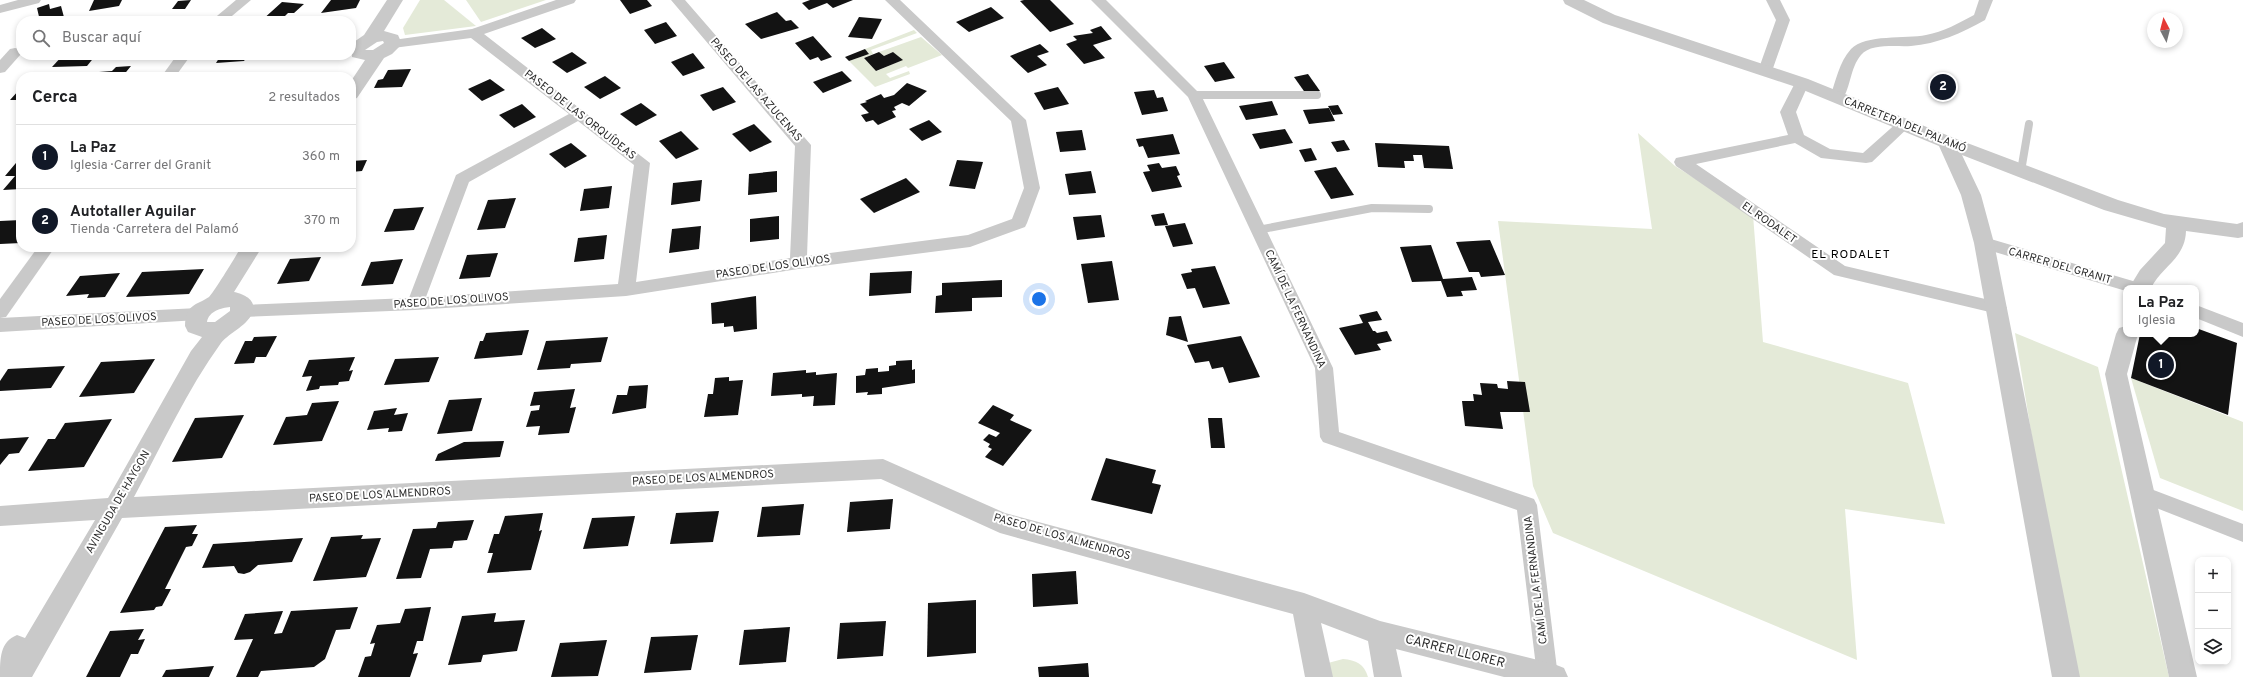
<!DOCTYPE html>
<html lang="es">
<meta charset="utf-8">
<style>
body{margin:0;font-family:Overpass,sans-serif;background:#f2f2f2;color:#202124}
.controls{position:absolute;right:12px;bottom:12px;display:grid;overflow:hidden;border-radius:8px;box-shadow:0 2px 6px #0003}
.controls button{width:36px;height:36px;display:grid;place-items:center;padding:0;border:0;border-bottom:1px solid #e0e0e0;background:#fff;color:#202124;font:20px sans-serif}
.compass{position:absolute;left:2147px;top:12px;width:36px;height:36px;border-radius:50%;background:#fff;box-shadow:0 2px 6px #0003;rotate:353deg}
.you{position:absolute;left:1039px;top:299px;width:14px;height:14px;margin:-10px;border:3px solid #fff;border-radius:50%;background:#1a73e8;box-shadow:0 0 0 6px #1a73e833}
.badge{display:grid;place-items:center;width:26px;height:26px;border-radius:50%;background:#111827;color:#fff;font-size:13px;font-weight:700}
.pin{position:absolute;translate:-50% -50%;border:2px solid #fff;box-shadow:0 1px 4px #0006}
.popup{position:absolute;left:2123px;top:285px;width:76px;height:52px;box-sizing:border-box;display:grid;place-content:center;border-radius:8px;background:#fff;filter:drop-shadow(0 1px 3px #0005);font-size:13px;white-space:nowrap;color:#757577}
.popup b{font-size:15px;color:#202124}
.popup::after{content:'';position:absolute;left:50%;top:100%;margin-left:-8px;border:8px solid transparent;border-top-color:#fff}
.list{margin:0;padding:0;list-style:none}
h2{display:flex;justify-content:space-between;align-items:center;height:52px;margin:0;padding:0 16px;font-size:17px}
h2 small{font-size:13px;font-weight:400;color:#757577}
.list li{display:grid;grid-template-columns:26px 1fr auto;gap:12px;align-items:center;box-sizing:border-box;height:64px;padding:0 16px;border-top:1px solid #e0e0e0}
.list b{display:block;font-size:15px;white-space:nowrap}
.list p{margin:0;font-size:13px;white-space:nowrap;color:#757577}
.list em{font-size:13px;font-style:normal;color:#757577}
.icon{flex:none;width:22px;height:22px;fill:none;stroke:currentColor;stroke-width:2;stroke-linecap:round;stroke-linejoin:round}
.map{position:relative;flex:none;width:2243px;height:677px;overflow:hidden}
.search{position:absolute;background:#fff;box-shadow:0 2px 6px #0003;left:16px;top:16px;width:340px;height:44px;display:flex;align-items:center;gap:10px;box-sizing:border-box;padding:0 14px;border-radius:16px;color:#757577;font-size:15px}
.panel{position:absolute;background:#fff;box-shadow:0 2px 6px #0003;left:16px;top:72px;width:340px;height:180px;border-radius:16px}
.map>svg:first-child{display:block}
</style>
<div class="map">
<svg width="2243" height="677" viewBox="0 0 2243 677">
<rect width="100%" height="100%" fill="#fff"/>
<!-- green -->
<g fill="#e4ead8">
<polygon points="420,0 444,0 476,26 405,35 403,28"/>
<polygon points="466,0 546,0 481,22"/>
<polygon points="914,30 917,33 871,50 873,54 864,58 877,71 902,60 893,52 884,56 879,52 921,37 942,55 908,68 906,66 886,74 890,78 909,71 910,74 875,87 849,61 869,54 865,49"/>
<polygon points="1638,133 1675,166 1753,215 1763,342 1908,383 1945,524 1845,509 1857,660 1553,533 1533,486 1498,221 1652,229"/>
<polygon points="2015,333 2098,367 2169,677 2071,677"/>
<polygon points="2131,378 2243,422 2243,511 2160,478"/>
<path d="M1343,659C1356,660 1364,664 1368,677H1322L1328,663Z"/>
</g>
<!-- building -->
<g fill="#131313">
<polygon points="94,0 122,0 119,6 89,11"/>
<polygon points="191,0 185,9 172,9 178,1"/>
<polygon points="331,0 360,0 356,8 321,13"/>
<polygon points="620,0 647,0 652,6 630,14"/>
<polygon points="810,0 853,0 833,8 827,3 809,10 802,3"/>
<polygon points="1024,0 1050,0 1074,24 1050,32 1020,1"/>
<polygon points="282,2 304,4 294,13 288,13 280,21 261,21"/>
<polygon points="49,4 50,9 61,6 65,21 40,21 37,8"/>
<polygon points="991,7 1004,18 969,32 956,22"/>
<polygon points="777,12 786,21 791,20 799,28 761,39 745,24"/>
<polygon points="859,17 882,19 872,39 848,37"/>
<polygon points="666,22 677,36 655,44 644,30"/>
<polygon points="1101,26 1112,39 1093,45 1105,58 1084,64 1066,44 1077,40 1073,36 1093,33 1090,30"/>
<polygon points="542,28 556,39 535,48 521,38"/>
<polygon points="813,36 832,57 821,61 818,57 810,60 795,43"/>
<polygon points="1040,44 1049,52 1037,56 1047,65 1028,73 1010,56"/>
<polygon points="865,49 869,54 849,61 845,57"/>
<polygon points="572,52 587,63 567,73 552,62"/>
<polygon points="879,52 884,56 893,52 903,60 876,71 864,58"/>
<polygon points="693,53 705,68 683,76 671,62"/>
<polygon points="63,55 96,55 87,66 52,67"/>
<polygon points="108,55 130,55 128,59 104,60"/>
<polygon points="221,55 248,55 244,61 216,63"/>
<polygon points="1224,62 1235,78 1215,82 1204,66"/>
<polygon points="131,66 122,77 94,77 99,72 112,71 116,67"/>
<polygon points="411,69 402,87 374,88 378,80 383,79 388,70"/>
<polygon points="842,71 852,81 823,93 813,82"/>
<polygon points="1308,74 1320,91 1306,94 1294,77"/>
<polygon points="605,76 621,88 600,99 584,87"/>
<polygon points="490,79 505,90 482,101 468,89"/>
<polygon points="907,83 927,91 909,106 902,103 894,107 896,110 892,111 896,117 878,125 873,120 866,122 861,115 869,113 860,104 867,102 865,101 881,94 884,98 894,95"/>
<polygon points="21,87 21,100 10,100 19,90"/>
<polygon points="723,87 736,102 713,111 700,95"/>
<polygon points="1058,87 1069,104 1044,110 1034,93"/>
<polygon points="1154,90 1157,98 1163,97 1168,111 1142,115 1134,92"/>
<polygon points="1272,101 1278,115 1246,120 1239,106"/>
<polygon points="641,103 657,115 636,126 620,114"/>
<polygon points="522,104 536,117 514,128 499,115"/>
<polygon points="1338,105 1343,114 1333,115 1328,106"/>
<polygon points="1329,108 1335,121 1309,124 1303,110"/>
<polygon points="929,120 942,132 922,141 909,129"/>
<polygon points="754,124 772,142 750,152 732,134"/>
<polygon points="1285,129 1293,143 1260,149 1252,134"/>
<polygon points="1082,130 1086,150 1060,152 1056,132"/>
<polygon points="681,131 699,149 676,159 659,141"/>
<polygon points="1173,134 1180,154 1148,158 1143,146 1139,147 1136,139"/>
<polygon points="1344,140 1350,150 1337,152 1331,142"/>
<polygon points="571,143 587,156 565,168 549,154"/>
<polygon points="1375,143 1449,146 1453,169 1424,168 1422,155 1413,155 1414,161 1404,161 1405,168 1378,167"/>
<polygon points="1311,148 1317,160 1305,162 1299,150"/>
<polygon points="21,157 21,189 3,190 15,176 5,176"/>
<polygon points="367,160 362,171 351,172 351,161"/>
<polygon points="957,160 983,162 975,189 949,186"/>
<polygon points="1159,163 1162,168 1176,166 1180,175 1177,176 1182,187 1152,192 1143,172 1150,171 1147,165"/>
<polygon points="1336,167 1354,195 1331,199 1314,171"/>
<polygon points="777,171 777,192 748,195 749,174"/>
<polygon points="1091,171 1096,193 1069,195 1065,174"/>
<polygon points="906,178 920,192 874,213 860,199"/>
<polygon points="702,180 700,201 671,205 673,183"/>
<polygon points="612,186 609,208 580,211 584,189"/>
<polygon points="516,198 505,228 477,230 488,200"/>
<polygon points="424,207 414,230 384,232 394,209"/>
<polygon points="1164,213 1168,225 1155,226 1151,215"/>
<polygon points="1101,215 1105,237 1077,240 1073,217"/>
<polygon points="779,216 779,239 750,242 750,219"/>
<polygon points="21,220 21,230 16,236 21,236 21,243 0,244 0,221"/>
<polygon points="1185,223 1193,244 1173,247 1165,226"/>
<polygon points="701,226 699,249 669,253 672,229"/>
<polygon points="607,235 604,259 574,262 578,238"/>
<polygon points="1490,240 1505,275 1481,277 1479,272 1469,272 1456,242"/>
<polygon points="1431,245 1443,279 1472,277 1477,290 1461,291 1463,296 1447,297 1441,281 1412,282 1400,247"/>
<polygon points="498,253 490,277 459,279 467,255"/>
<polygon points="321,257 309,281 277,284 290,259"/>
<polygon points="403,259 393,284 361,286 371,262"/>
<polygon points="1112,261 1119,300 1088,303 1081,264"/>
<polygon points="1215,266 1230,304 1203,308 1195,288 1187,289 1181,274 1192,272 1191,269"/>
<polygon points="204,269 189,294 126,297 142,272"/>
<polygon points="912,271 911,293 869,296 870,273"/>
<polygon points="120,273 105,297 87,298 89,294 66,296 80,276"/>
<polygon points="1002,280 1002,297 972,298 972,311 935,313 936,296 942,295 942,283"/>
<polygon points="756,296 757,329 734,332 733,326 724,327 724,323 712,324 711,303"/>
<polygon points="1377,311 1382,320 1368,322 1373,331 1375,331 1377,333 1387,331 1392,341 1377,344 1381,350 1355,355 1339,328 1363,323 1359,315"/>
<polygon points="1181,316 1188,342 1166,335 1169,317"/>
<polygon points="2196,328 2237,343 2228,415 2131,378 2140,334 2196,334"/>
<polygon points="529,330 522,355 474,359 480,341 483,341 486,333"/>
<polygon points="277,336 266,357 256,357 254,363 234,364 245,341 252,341 254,337"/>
<polygon points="1241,336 1260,377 1229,383 1223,367 1212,369 1209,361 1195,363 1187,345"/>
<polygon points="608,337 601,362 571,364 570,368 537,370 546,341"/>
<polygon points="355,357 349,371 353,370 349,381 339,382 338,385 320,386 319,389 306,391 312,376 302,377 309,360"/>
<polygon points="439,357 429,382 384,385 395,359"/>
<polygon points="155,359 134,393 79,397 101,362"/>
<polygon points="912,360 912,370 915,369 915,383 882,388 882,394 867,395 868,392 856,393 856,376 865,375 866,369 878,368 878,372 889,371 889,366 896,365 896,361"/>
<polygon points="65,366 51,388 0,391 0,381 8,369"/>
<polygon points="806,370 806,373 816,372 816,375 837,373 835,405 813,406 814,396 802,397 802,394 771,396 773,373"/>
<polygon points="729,377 729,381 743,380 738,415 704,417 708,394 713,394 715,378"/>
<polygon points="1507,381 1525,382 1530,412 1500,412 1503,429 1465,426 1462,401 1474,401 1473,394 1482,395 1480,383 1497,384 1498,388 1508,389"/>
<polygon points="648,385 646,408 612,414 617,395 627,395 629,386"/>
<polygon points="575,389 570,408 576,407 569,433 538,435 540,426 526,427 531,411 539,410 540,405 530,406 534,392"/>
<polygon points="482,398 472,431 437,434 449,400"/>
<polygon points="339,401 322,441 273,445 286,417 307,415 312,403"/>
<polygon points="993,405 1014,415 1010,420 1032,430 1003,466 985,457 992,449 988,447 990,444 983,440 989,434 996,437 1000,433 978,423"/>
<polygon points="397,408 394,415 408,413 402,431 388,432 389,428 367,430 374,411"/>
<polygon points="244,415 222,458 172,462 195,418"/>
<polygon points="1208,418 1222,418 1225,448 1211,448"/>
<polygon points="112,419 84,467 28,471 48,439 55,439 65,423"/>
<polygon points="29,437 19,453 9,454 0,465 0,439"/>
<polygon points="504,441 500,457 435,461 438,454 464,442"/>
<polygon points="1106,458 1156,470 1152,483 1161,485 1152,514 1091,500"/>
<polygon points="893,499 890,529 847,532 850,502"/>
<polygon points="804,504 800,535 757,537 762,507"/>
<polygon points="719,511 713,542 670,544 676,513"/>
<polygon points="543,513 539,531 542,530 531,570 487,573 493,553 488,553 494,534 499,534 505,516"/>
<polygon points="635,516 628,546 583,549 592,518"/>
<polygon points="474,520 467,540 454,541 452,548 430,549 421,578 396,579 413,529 436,528 438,522"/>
<polygon points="197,525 192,534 198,534 192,546 186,547 165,589 171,589 162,606 156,607 154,610 120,613 165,527"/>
<polygon points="363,535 361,539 381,538 366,577 313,581 331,537"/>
<polygon points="303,538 292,562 258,565 250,572 244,574 238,573 234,566 202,568 213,544"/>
<polygon points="1076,571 1078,604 1033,607 1032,574"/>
<polygon points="976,600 976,653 927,657 928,603"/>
<polygon points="358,607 350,629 336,630 325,659 314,667 261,671 258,677 236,677 253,639 234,640 245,614 283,611 274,634 282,633 291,611"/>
<polygon points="431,607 423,641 417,641 413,654 418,653 410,677 358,677 365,657 371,656 375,643 370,644 377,625 400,623 405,609"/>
<polygon points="496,613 494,622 525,620 517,651 483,655 481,662 448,665 462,616"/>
<polygon points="886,621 883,656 837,659 840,623"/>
<polygon points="790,627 786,662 739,665 744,630"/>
<polygon points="144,629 138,640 145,639 138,654 131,654 120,677 86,677 110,631"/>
<polygon points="698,635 691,670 644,673 651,637"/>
<polygon points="607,640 598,676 551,677 560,643"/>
<polygon points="1088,663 1089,677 1039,677 1038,667"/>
<polygon points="214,666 209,677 162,677 166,670"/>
</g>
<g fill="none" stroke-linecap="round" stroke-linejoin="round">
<!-- service -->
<g stroke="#c9c9c9" stroke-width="8">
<polyline points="1194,95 1317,95"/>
<polyline points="2021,171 2029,124"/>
<polyline points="1258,230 1372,208 1429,209"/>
</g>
<!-- minor -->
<g fill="#c9c9c9" fill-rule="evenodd">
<polygon points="18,0 41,0 39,3 0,13 0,5"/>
<polygon points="236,0 251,0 226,21 211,21"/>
<path d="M556,0H576L574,3L484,34L650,163L636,282L790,258L795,146L671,0H685L811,145L807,256L968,235L1012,219L1024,188L1011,121L885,0H900L1026,120L1040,188L1027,223L1025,227L970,247L798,269L626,296L415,310L242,317L236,316L233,311L236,306L242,305L409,298L456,175L569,114L471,38L393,48L386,44L393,40L472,29ZM578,121L634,165L618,284L426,297L469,182Z"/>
<polygon points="1091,0 1106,0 1201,95 1333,368 1339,432 1534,499 1537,505 1558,677 1538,677 1537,675 1517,510 1323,442 1320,437 1315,368 1188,97"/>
<polygon points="1766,0 1780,0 1790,20 1772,71 1765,75 1758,71 1776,20"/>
<path d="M1979,0H1993L1985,20C1962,33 1937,44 1911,46C1896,47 1871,43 1861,55C1850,68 1851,87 1842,100H1832L1830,97C1836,81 1839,62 1851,49C1865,34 1906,39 1926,35C1943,32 1959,23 1974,15Z"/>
<polygon points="15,48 20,49 21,54 5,72 0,73 0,60 10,49"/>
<polygon points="177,55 191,55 175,77 161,77"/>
<polygon points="1802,79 1809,83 1796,112 1804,135 1830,149 1863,153 1899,121 1909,121 1912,124 1872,162 1866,163 1821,158 1795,143 1696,164 1845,266 1998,302 2004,303 2007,308 2004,313 1998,314 1834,275 1676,166 1674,162 1676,158 1788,135 1780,112 1795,83"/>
<polygon points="1984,237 2143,284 2146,288 2126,288 2126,291 1978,247 1976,243 1978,239"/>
<polygon points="38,247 55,247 6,317 0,318 0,299"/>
<polygon points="2196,305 2243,323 2243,337 2196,318"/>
<polygon points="198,308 204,309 207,314 204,319 198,320 0,332 0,318"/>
<polygon points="2143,486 2243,524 2243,542 2136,500 2133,494 2136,488"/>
</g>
<!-- tertiary -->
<g fill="#c9c9c9" fill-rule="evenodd">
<path d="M387,0H403L384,31L398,35L402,44L392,54L384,58L357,98L351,100V81L365,60L352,57L351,44L364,35ZM377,42L383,41L384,43L373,50H365Z"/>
<path d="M1563,0H1584L1615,15L1808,79L1954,138L2118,200L2164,214L2237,224L2243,222V237L2238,238L2186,231C2185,259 2162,266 2151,288H2129L2140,270L2165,243L2166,228L2104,210L1962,155L1981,195L1994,243L2080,677H2052L1974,243L1961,195L1939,146L1796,87L1603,23L1565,4Z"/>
<path d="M241,247H262L234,292C243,294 256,299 253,311C249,325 230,332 221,343C187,390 162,445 134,497L883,459L1005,513L1304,593L1380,621L1554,664L1564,668L1568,677H1504L1396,649L1402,677H1374L1368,641L1321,623L1333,677H1305L1293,614L1000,533L881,479L122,518L32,677H0C0,658 0,642 17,635L25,638L95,520L0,526V506L108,498L191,351L202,337L188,332L185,326C186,304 195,306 209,297C214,292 236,256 241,247ZM230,307V311L215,322H207C209,311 221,308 230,307Z"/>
<polygon points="2126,326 2126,334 2138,334 2127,374 2197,677 2169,677 2105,374 2116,334 2119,328"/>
</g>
</g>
<g text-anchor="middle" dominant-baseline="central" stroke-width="4" stroke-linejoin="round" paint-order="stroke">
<!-- street labels -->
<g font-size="11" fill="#2c2c2c" stroke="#fff">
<text transform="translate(756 90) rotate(49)">PASEO DE LAS AZUCENAS</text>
<text transform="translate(580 115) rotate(38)">PASEO DE LAS ORQUÍDEAS</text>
<text transform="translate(1905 125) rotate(22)">CARRETERA DEL PALAMÓ</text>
<text transform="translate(1769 223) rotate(35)">EL RODALET</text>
<text transform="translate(2060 266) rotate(16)">CARRER DEL GRANIT</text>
<text transform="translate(773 267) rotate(-8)">PASEO DE LOS OLIVOS</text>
<text transform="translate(451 301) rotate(-4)">PASEO DE LOS OLIVOS</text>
<text transform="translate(1295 309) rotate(65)">CAMÍ DE LA FERNANDINA</text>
<text transform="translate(99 320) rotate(-3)">PASEO DE LOS OLIVOS</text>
<text transform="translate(703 478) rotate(-3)">PASEO DE LOS ALMENDROS</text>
<text transform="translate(380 495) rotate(-3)">PASEO DE LOS ALMENDROS</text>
<text transform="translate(118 502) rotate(-60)">AVINGUDA DE HAYGON</text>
<text transform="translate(1062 537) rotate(16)">PASEO DE LOS ALMENDROS</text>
<text transform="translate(1536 580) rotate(-97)">CAMÍ DE LA FERNANDINA</text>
</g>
<!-- neighbourhood labels -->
<g font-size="12" letter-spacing="1" fill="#000" stroke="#fff">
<text x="1851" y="255">EL RODALET</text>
</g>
<!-- near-street labels -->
<g font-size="13" fill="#2c2c2c" stroke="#fff">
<text transform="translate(1455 652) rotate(14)">CARRER LLORER</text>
</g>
</g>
</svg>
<div class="controls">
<button>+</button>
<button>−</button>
<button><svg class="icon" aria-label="layers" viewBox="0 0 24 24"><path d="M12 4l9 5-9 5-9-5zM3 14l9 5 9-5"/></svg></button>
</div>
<svg class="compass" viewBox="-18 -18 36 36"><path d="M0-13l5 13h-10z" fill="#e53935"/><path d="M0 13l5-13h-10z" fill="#757577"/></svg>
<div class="you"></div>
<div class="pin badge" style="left:2161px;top:365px">1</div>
<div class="popup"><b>La Paz</b>Iglesia</div>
<div class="pin badge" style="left:1943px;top:87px">2</div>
<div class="search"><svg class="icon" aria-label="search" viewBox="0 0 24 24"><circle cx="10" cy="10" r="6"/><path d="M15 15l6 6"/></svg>Buscar aquí</div>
<section class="panel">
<h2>Cerca<small>2 resultados</small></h2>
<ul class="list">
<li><span class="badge">1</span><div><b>La Paz</b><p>Iglesia · Carrer del Granit</p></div><em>360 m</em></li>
<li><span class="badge">2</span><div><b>Autotaller Aguilar</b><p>Tienda · Carretera del Palamó</p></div><em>370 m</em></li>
</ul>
</section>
</div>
